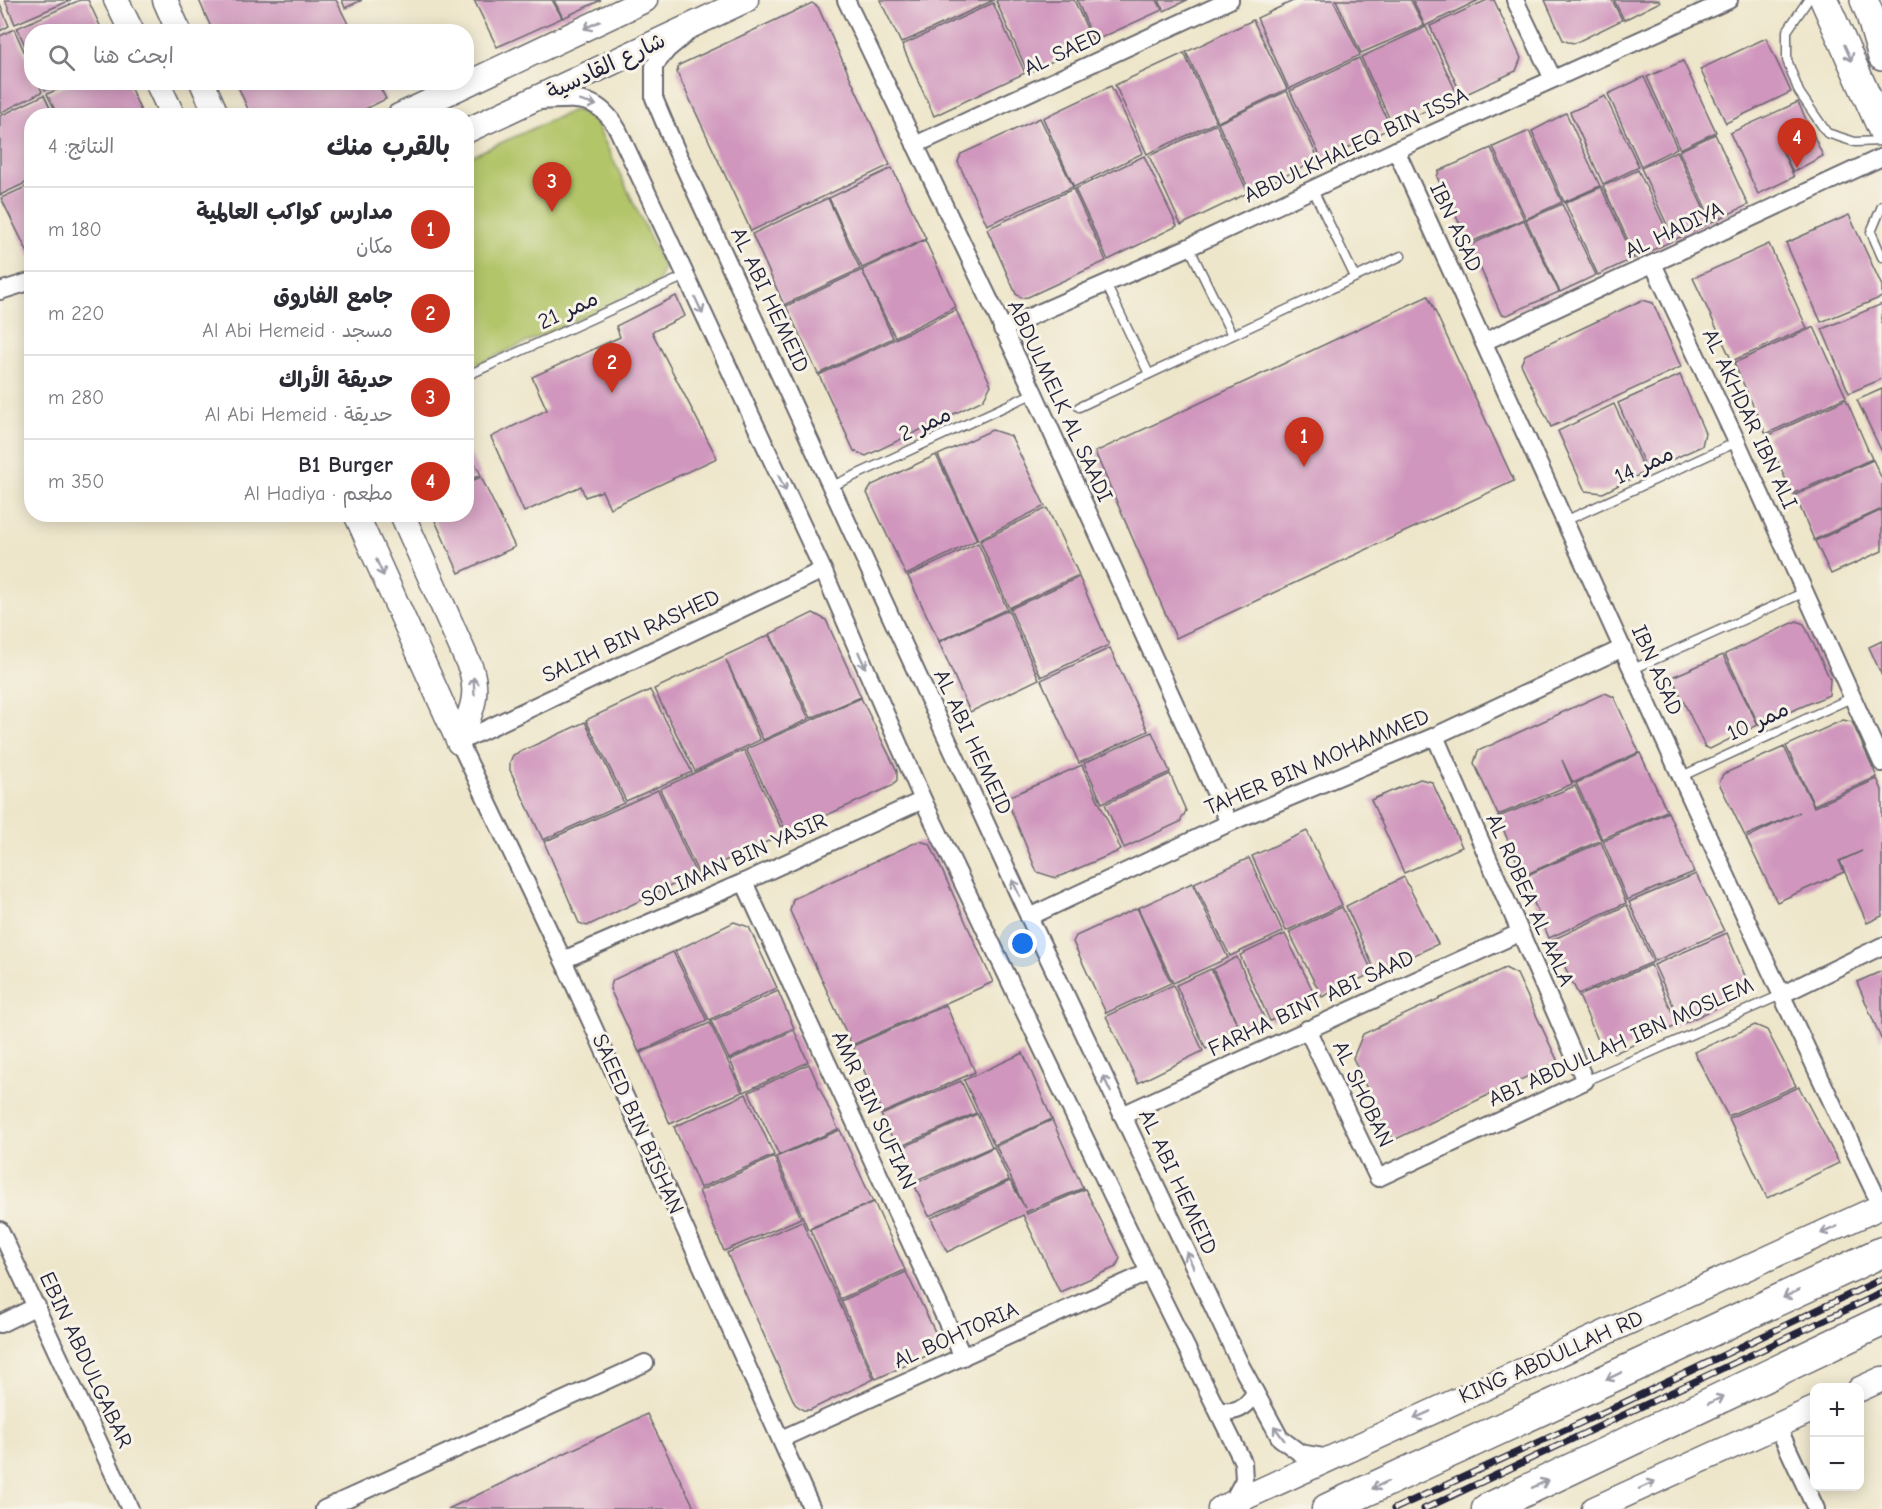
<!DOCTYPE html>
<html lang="ar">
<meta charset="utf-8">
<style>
body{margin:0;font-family:"Comic Neue","Playpen Sans Arabic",sans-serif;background:#f2f2f3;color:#2b2b33;direction:rtl}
.controls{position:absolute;right:18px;bottom:18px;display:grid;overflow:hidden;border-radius:12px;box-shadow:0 3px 15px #0003}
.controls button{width:54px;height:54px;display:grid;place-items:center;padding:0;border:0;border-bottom:2px solid #e1e1e2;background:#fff;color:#2b2b33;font:30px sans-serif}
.you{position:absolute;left:1023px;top:944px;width:21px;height:21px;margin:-15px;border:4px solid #fff;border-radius:50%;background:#1a73e8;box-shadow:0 0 0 9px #1a73e833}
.badge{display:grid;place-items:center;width:39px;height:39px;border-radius:50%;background:#c8321e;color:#fff;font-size:20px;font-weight:700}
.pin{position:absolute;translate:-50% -50px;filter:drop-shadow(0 2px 3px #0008)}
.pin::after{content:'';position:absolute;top:32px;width:21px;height:18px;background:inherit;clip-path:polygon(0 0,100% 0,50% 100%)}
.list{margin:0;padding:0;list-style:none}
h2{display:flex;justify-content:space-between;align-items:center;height:78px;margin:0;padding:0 24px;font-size:26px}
h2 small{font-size:20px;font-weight:400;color:#7c7c81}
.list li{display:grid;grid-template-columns:39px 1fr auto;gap:18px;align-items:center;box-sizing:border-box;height:84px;padding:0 24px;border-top:2px solid #e1e1e2}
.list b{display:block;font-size:22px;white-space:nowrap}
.list p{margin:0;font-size:20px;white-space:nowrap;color:#7c7c81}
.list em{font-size:20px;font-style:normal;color:#7c7c81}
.icon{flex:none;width:33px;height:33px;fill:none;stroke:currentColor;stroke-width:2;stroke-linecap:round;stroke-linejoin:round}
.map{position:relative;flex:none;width:1882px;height:1509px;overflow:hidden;direction:ltr}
.search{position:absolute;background:#fff;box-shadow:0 3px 15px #0003;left:24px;top:24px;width:450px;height:66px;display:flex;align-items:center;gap:15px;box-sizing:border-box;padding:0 21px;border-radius:24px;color:#7c7c81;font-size:22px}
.panel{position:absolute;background:#fff;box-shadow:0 3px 15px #0003;left:24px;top:108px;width:450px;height:414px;border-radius:24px;direction:rtl}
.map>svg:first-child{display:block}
</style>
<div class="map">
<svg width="1882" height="1509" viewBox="0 0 1882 1509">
<rect width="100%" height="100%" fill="#f7f3e8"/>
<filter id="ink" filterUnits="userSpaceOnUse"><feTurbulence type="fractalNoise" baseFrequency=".0167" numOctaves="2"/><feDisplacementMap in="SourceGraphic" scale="12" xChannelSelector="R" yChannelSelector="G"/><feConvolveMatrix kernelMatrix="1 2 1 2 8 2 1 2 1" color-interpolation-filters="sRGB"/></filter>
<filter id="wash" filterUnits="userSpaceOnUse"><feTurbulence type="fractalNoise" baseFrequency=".008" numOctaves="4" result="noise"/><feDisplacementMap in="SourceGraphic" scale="24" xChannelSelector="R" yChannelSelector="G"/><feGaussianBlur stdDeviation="1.35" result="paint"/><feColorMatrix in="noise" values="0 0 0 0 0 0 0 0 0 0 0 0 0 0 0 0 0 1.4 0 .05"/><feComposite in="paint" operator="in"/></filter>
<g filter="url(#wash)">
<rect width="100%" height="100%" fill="#eee6ca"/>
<!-- green -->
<polygon fill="#b2c569" stroke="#6a7452" stroke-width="1.5" points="574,110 592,115 664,267 657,284 467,369 467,158"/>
<g id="blocks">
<!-- building -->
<g fill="#d096bd">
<polygon points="5,0 71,0 15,24"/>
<polygon points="80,0 88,0 103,32 32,32 32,60 17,28"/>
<polygon points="199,0 336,0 352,32 213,32"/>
<polygon points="342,0 362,0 345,8"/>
<polygon points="474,0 552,0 562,18 497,47"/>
<polygon points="554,0 601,0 563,18"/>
<polygon points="880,0 994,0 901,43"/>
<polygon points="998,0 1074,0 1093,42 1028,73 996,1"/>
<polygon points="1077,0 1157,0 1162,10 1094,41"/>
<polygon points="1159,0 1187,0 1164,11"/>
<polygon points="1295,0 1333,0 1360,55 1289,89 1257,18"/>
<polygon points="1336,0 1411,0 1424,26 1361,53"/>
<polygon points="1413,0 1479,0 1425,26"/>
<polygon points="1487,0 1494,0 1521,58 1516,71 1462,96 1430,26"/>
<polygon points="1545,0 1612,0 1622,20 1575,43 1568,42 1563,40"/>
<polygon points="1614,0 1659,0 1660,2 1624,20"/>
<polygon points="812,3 818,7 890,165 751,231 677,72 679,65"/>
<polygon points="993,3 1025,73 934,116 902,45"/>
<polygon points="0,4 9,26 0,31"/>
<polygon points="1253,20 1287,89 1218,122 1186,52"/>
<polygon points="1426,27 1458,96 1393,126 1361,57"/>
<polygon points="14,29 32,69 32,82 38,82 42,92 0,113 0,36"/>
<polygon points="1766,38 1791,92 1726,123 1700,69"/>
<polygon points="1184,53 1216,122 1147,154 1115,85"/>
<polygon points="1359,58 1391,128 1322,160 1290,91"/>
<polygon points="1683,61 1716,132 1680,149 1647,77"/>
<polygon points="1644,77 1677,148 1641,166 1608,94"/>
<polygon points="74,82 128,82 143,116 58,116 47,94"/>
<polygon points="236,82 377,82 386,99 351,116 251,116"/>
<polygon points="41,83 64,83 45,90"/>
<polygon points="1111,86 1143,153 1074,187 1043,118"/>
<polygon points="1287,91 1319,160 1250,192 1218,123"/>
<polygon points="44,95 54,116 32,116 32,180 0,195 0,116"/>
<polygon points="1605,96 1639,167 1603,184 1570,112"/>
<polygon points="1798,102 1823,156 1793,172 1780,146 1794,177 1758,194 1730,133"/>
<polygon points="1566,113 1600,186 1564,202 1532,131"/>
<polygon points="1040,118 1073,187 987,225 958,162 961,154"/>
<polygon points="1216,124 1248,193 1181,225 1149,156"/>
<polygon points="1529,131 1562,202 1526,219 1493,147"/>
<polygon points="1715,134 1748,205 1712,222 1679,151"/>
<polygon points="1491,148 1524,219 1469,243 1437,177 1439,171"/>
<polygon points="1677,151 1710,223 1674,240 1641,168"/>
<polygon points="1144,156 1177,226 1108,260 1075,189"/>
<polygon points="892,168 926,239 862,268 829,198"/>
<polygon points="1638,170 1672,241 1636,258 1603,186"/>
<polygon points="32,184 32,261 1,198"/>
<polygon points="1601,187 1634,258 1598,275 1565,203"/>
<polygon points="1073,189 1106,261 1028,297 1021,298 1016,294 987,229"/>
<polygon points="828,198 860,269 784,305 752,234"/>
<polygon points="1562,204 1596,275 1560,292 1526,220"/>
<polygon points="1849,215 1882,286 1882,297 1821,322 1786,243"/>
<polygon points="1524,220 1559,292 1507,315 1501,314 1470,245"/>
<polygon points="925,240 956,307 895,337 862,270"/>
<polygon points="1769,244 1807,328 1732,361 1693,278"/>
<polygon points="862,270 893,338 818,374 786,306"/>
<polygon points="676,296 685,316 652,332 717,458 610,508 602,491 585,497 581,486 524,512 491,437 547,410 532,377 620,337 616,326"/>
<polygon points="1428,296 1514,481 1176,638 1095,452"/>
<polygon points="1642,300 1653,303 1681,367 1551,427 1521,364 1525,355"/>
<polygon points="1882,304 1882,379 1849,393 1822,329"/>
<polygon points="956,310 991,385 983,400 866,456 854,451 819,375"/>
<polygon points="1814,327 1846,397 1766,434 1734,363"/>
<polygon points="1680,375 1705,433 1702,446 1647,471 1618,403"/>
<polygon points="1882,389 1882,452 1857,400"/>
<polygon points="1846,399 1872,459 1792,494 1767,436"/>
<polygon points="1614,404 1645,472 1603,493 1585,491 1558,431"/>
<polygon points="992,430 1011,436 1045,506 978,540 938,455"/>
<polygon points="466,446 481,475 466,481"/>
<polygon points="936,455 977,540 906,575 867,493 872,485"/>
<polygon points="1873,460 1882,479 1882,509 1814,540 1795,495"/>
<polygon points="481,477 515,547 459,573 432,514 466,514 466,483"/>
<polygon points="1047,508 1079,575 1009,608 980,541"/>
<polygon points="1882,510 1882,551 1831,574 1815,541"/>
<polygon points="978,543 1007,609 939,641 908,576"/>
<polygon points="1079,577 1109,645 1041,677 1010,609"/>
<polygon points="1008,610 1039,679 970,712 939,642"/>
<polygon points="813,613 826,620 861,697 811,718 770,634"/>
<polygon points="1797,621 1804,624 1830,679 1829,695 1759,725 1725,654"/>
<polygon points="769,635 809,719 763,740 726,660 760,740 695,771 654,689"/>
<polygon points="1882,641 1882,676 1869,647"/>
<polygon points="1110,648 1148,731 1079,763 1041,680"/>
<polygon points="1723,655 1758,725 1710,749 1705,747 1672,677"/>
<polygon points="650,690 692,772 626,801 586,720"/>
<polygon points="1605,693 1614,697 1639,752 1573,783 1562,760 1572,784 1498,815 1474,763 1478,751"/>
<polygon points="861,698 897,771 897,780 892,786 787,833 746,749"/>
<polygon points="1843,720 1852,722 1877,777 1814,805 1786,746"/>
<polygon points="585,722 624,803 543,840 510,770 510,762 513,755"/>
<polygon points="1152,732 1170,772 1102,803 1084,763"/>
<polygon points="1784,747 1814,807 1877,779 1882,790 1882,916 1867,923 1840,861 1862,851 1839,861 1844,872 1777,902 1746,838 1800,812 1745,836 1719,783 1723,774"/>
<polygon points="744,750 784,834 698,873 660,789"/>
<polygon points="1640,753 1667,811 1602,839 1576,783"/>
<polygon points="1082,765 1121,850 1056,878 1037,872 1006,798"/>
<polygon points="1170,774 1186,811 1180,822 1124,848 1105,804"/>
<polygon points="1420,779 1432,782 1462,847 1404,873 1371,800"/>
<polygon points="1575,786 1601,840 1523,876 1498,817"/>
<polygon points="658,790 696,874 587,926 579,923 544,842"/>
<polygon points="1668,812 1694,872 1627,900 1603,841"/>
<polygon points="1307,831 1342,905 1286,931 1252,856"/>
<polygon points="919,841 930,844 993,982 852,1045 790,911 793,899"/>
<polygon points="1601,842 1626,903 1549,938 1523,877"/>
<polygon points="1249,858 1283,932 1230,956 1194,883"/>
<polygon points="1696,874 1724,931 1655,961 1629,902"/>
<polygon points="1404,877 1438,944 1376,973 1346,906"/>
<polygon points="1192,883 1228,958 1173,983 1138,908"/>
<polygon points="1627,905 1653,962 1578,994 1552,940"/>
<polygon points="1342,907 1373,973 1322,997 1289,932"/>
<polygon points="1137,908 1171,983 1106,1013 1073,942 1076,936"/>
<polygon points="734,922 749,927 777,988 709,1020 675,951"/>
<polygon points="1727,933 1748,983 1742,996 1682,1024 1654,965"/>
<polygon points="1285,934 1317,999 1270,1021 1240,955"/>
<polygon points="673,952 707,1021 639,1052 610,989 613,980"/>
<polygon points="1237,957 1265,1020 1241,1032 1213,969"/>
<polygon points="1651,965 1678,1025 1615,1053 1601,1047 1579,996"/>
<polygon points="1505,968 1517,974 1558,1062 1396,1139 1387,1133 1353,1058 1363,1034"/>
<polygon points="1211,969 1241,1032 1206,1049 1176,985"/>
<polygon points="1882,971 1882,1041 1857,982"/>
<polygon points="1173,985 1203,1051 1138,1083 1106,1016"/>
<polygon points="778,991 794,1028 729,1059 711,1021"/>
<polygon points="946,1005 975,1072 883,1113 853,1046"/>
<polygon points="710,1023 742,1092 670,1124 640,1053"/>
<polygon points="1755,1025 1767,1030 1796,1086 1728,1116 1694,1052"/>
<polygon points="794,1030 808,1062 744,1092 730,1060"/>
<polygon points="1023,1053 1052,1119 994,1145 964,1080"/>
<polygon points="809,1064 838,1129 779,1155 749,1092"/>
<polygon points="961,1081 976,1113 897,1148 881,1115"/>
<polygon points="1799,1087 1839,1163 1767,1198 1729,1118"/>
<polygon points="746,1094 774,1155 700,1188 674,1127"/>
<polygon points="977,1114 992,1147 912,1182 897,1150"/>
<polygon points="1052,1120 1083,1188 1026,1212 1027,1214 1085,1189 1120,1258 1116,1267 1060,1292 1023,1215 947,1252 931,1218 1010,1181 1025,1208 996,1146"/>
<polygon points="840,1130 873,1202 808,1229 776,1157"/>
<polygon points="994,1147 1009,1180 929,1216 914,1184"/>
<polygon points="774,1157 801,1218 724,1251 699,1191"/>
<polygon points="874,1202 905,1270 840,1299 810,1229"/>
<polygon points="802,1221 874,1379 810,1410 803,1410 795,1404 727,1253"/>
<polygon points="906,1272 938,1338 937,1346 933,1353 876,1379 841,1301"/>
<polygon points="647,1414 695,1509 448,1509"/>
</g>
</g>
</g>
<g filter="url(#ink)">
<use href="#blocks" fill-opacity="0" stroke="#69676d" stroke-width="1.5"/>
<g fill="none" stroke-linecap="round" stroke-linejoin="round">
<!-- lane casing -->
<g stroke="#69676d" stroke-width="11">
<g id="lane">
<polyline points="1808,0 1787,31 1787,60 1799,92 1827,133 1855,142 1882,141"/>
<polyline points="1313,190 1355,277"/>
<polyline points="1882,206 1871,232 1882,257"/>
<polyline points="1189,247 1232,335"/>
<polyline points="1106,284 1149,374"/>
<polyline points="466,376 685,276"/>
<polyline points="1079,407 1401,256"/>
<polyline points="830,487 1034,393"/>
<polyline points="1565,521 1737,442"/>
<polyline points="1631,670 1805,592"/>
<polyline points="1680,777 1851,698"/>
<polyline points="1585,1081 1781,995"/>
</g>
</g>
<!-- street casing -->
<g stroke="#69676d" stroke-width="20">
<g id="street">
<polyline points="846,0 1034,393 1229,823"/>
<polyline points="1515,0 1553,79"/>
<polyline points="685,35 668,49 654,66 654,98 673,143 1029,917 1241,1366 1280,1438 1300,1453 1329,1458"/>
<path d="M537,101C575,100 596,92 618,130L823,570L923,800L1149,1272L1243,1462L1244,1480L1231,1504"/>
<polyline points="915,145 1230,0"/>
<path d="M1396,150C1557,502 1714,856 1881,1206"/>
<polyline points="1653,264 1737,442 1882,763"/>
<polyline points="0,291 32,281"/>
<polyline points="1002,329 1189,247 1396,150 1729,0"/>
<polyline points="1484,342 1882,157"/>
<polyline points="744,882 963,1357"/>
<polyline points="1029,917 1229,823 1435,736 1623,648"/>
<polyline points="563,960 744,882 923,800"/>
<polyline points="1781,995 1882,946"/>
<polyline points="1307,1029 1378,1178 1585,1081 1435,736"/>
<polyline points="1122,1115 1519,933"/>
<polyline points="0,1230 130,1509"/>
<polyline points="0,1324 37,1306"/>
<path d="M1218,1410C1235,1414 1247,1408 1255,1392"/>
<polyline points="1777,1425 1816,1509"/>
<polyline points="781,1439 1149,1272"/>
<polyline points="324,1509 645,1363"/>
<polyline points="812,1509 563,960 459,742 823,570"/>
</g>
</g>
<!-- secondary casing -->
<g stroke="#69676d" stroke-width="27">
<g id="secondary">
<polyline points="116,0 132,32"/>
<polyline points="165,0 179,32"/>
<polyline points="157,82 173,116"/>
<polyline points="202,82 217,116"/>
<polyline points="399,116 645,0"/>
<polyline points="466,131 746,0"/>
<polyline points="356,514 459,742"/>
<path d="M402,514L471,669C480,699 469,715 459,742"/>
<polyline points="1860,1389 1882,1379"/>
<polyline points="1220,1509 1882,1206"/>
<polyline points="1594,1509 1814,1409"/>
</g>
</g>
<!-- primary casing -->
<g stroke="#69676d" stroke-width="30">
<g id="primary">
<polyline points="1824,0 1882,130"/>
<polyline points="1864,0 1869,12 1882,57"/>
</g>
</g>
<!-- highway casing -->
<g stroke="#69676d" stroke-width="33">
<g id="highway">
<polyline points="1327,1509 1882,1252"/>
<polyline points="1487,1509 1882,1321"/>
</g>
</g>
<!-- lane -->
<use href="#lane" stroke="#fff" stroke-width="8"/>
<!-- street -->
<use href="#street" stroke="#fff" stroke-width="16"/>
<!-- secondary -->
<use href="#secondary" stroke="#fff" stroke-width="24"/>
<!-- primary -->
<use href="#primary" stroke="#fff" stroke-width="27"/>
<!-- highway -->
<use href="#highway" stroke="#fff" stroke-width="30"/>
<!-- rail casing -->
<g stroke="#22223b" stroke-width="7">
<g id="rail">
<polyline points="1394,1509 1615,1407 1882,1279"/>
<polyline points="1424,1509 1882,1293"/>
</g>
</g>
<!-- rail -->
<use href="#rail" stroke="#f7f3e8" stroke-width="4.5" stroke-dasharray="14" stroke-linecap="butt"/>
</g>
<!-- one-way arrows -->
<defs><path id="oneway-shaft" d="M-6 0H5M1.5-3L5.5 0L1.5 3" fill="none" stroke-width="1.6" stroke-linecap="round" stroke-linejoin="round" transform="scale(1.5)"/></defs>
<g stroke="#9c9ca7">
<use href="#oneway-shaft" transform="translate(592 25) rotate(155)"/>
<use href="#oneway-shaft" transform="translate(1848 53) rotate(66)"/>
<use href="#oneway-shaft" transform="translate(588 103) rotate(15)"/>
<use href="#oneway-shaft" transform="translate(699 306) rotate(65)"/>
<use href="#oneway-shaft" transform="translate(782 483) rotate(65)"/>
<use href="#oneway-shaft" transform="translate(380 568) rotate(66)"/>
<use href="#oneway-shaft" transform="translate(862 660) rotate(66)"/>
<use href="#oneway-shaft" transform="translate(474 686) rotate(-93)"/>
<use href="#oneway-shaft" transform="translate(1016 888) rotate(-115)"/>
<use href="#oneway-shaft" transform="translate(1107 1084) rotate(-115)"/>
<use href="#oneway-shaft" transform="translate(1829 1230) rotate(156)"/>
<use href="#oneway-shaft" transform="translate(1190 1260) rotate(-115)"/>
<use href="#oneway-shaft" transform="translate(1791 1294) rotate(155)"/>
<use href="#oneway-shaft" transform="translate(1614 1376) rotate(155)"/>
<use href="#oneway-shaft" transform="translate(1716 1400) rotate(-25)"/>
<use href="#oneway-shaft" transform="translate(1422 1415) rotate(156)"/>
<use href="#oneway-shaft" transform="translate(1279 1433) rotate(-126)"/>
<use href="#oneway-shaft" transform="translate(1540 1484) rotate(-25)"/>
<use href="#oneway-shaft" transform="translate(1380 1485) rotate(155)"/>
<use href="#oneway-shaft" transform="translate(1647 1485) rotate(-25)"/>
</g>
</g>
<g text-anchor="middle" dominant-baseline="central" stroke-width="6" stroke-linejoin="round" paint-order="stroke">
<!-- street labels -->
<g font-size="22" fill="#22223b" stroke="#f7f3e8">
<text transform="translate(1063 52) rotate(-25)">AL SAED</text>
<text transform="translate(606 66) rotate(-25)">شارع القادسية</text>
<text transform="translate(1356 145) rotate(-25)">ABDULKHALEQ BIN ISSA</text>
<text transform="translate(1456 227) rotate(65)">IBN ASAD</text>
<text transform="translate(1674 230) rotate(-25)">AL HADIYA</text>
<text transform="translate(770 300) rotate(65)">AL ABI HEMEID</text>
<text transform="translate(568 310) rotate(-25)">ممر 21</text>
<text transform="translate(1060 401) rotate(65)">ABDULMELK AL SAADI</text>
<text transform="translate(1750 419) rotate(65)">AL AKHDAR IBN ALI</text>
<text transform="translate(925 424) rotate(-25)">ممر 2</text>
<text transform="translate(1644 465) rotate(-25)">ممر 14</text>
<text transform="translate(631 636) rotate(-25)">SALIH BIN RASHED</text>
<text transform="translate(1657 670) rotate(66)">IBN ASAD</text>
<text transform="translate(1758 721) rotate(-25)">ممر 10</text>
<text transform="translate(973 742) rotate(65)">AL ABI HEMEID</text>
<text transform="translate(1317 762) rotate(-23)">TAHER BIN MOHAMMED</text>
<text transform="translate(734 860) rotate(-24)">SOLIMAN BIN YASIR</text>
<text transform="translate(1530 900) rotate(66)">AL ROBEA AL AALA</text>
<text transform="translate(1311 1003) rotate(-25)">FARHA BINT ABI SAAD</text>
<text transform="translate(1621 1042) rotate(-24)">ABI ABDULLAH IBN MOSLEM</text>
<text transform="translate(1363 1094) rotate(65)">AL SHOBAN</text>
<text transform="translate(874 1110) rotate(65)">AMR BIN SUFIAN</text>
<text transform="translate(638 1124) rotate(66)">SAEED BIN BISHAN</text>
<text transform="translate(1178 1182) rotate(65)">AL ABI HEMEID</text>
<text transform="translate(956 1335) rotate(-24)">AL BOHTORIA</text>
<text transform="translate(1551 1357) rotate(-24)">KING ABDULLAH RD</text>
<text transform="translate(86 1360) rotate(65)">EBIN ABDULGABAR</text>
</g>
</g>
</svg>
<div class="controls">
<button>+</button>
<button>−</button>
</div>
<div class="you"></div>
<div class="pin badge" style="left:1304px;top:467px">1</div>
<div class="pin badge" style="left:612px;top:393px">2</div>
<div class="pin badge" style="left:552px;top:212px">3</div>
<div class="pin badge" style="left:1797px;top:168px">4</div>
<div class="search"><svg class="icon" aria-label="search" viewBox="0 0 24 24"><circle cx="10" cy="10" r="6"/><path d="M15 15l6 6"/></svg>ابحث هنا</div>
<section class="panel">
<h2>بالقرب منك<small>النتائج: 4</small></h2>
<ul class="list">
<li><span class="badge">1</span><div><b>مدارس كواكب العالمية</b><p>مكان</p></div><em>180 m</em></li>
<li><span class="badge">2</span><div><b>جامع الفاروق</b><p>مسجد · Al Abi Hemeid</p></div><em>220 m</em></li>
<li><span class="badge">3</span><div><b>حديقة الأراك</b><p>حديقة · Al Abi Hemeid</p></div><em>280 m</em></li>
<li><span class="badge">4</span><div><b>B1 Burger</b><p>مطعم · Al Hadiya</p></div><em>350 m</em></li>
</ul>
</section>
</div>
